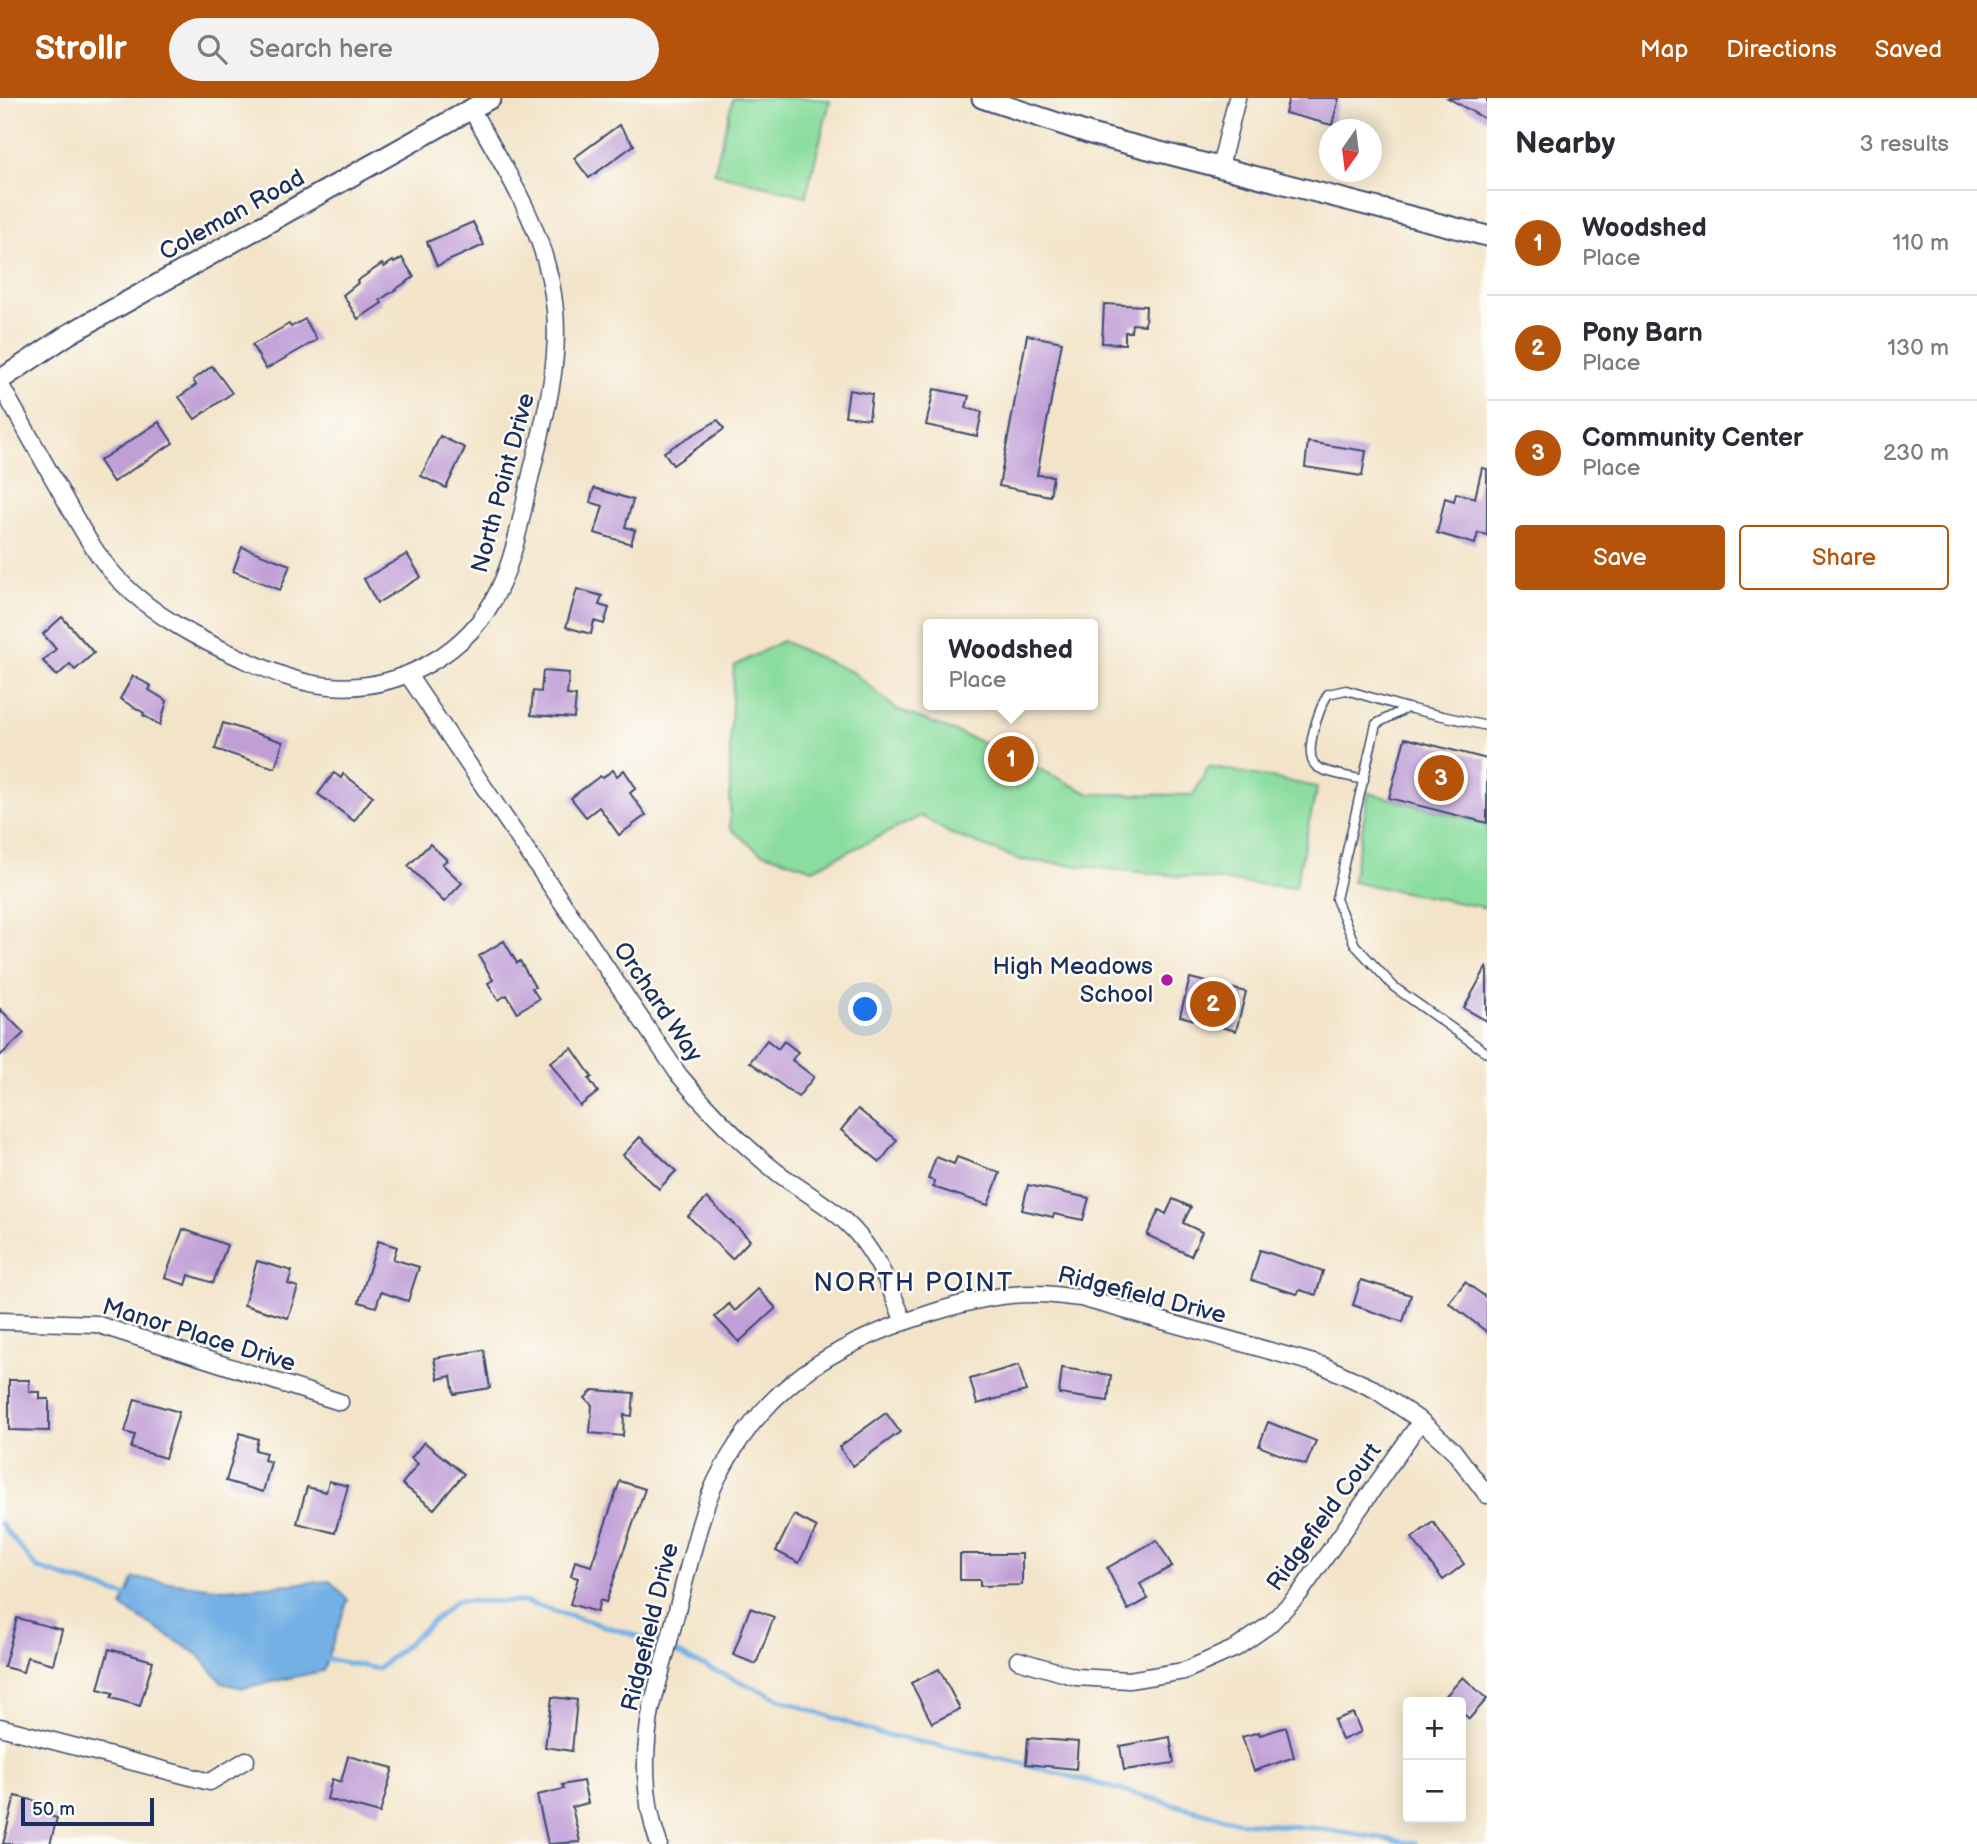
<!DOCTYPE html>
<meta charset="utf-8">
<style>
body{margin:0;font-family:"Balsamiq Sans",sans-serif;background:#f2f2f3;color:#2b2b33}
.controls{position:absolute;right:21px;bottom:21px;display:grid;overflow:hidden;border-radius:7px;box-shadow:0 4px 18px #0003}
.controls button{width:63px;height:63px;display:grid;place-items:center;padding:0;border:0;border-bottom:2px solid #e1e1e2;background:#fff;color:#2b2b33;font:35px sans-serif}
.compass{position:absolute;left:1319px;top:21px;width:63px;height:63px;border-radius:50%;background:#fff;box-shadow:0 4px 18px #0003;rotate:194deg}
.scale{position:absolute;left:21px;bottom:18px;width:133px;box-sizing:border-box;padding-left:7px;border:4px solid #1b2f5e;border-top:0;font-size:19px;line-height:24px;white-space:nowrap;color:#1b2f5e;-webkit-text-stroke:5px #fdfcf7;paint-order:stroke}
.you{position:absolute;left:866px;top:912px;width:24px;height:24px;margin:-18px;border:5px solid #fff;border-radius:50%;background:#1a73e8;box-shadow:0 0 0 10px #1a73e833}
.badge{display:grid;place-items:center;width:46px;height:46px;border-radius:50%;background:#b45309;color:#fff;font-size:23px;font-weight:700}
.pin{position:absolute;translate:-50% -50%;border:4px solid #fff;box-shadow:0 2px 7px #0006}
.popup{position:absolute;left:923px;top:521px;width:175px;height:91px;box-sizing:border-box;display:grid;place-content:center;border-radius:7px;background:#fff;filter:drop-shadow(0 2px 5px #0005);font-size:23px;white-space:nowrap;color:#7c7c81}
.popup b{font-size:26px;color:#2b2b33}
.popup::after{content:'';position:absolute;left:50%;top:100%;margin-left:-14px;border:14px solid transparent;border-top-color:#fff}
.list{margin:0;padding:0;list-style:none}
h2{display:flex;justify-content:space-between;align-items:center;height:91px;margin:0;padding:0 28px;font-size:30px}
h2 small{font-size:23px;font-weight:400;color:#7c7c81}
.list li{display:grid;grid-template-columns:46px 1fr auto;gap:21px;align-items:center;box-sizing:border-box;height:105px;padding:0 28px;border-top:2px solid #e1e1e2}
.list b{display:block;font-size:26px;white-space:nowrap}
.list p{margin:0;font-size:23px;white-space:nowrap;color:#7c7c81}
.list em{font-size:23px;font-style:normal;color:#7c7c81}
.actions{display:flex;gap:14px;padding:21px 28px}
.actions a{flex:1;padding:16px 0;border:2px solid #b45309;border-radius:7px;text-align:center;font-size:24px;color:#b45309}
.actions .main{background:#b45309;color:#fff}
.icon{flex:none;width:38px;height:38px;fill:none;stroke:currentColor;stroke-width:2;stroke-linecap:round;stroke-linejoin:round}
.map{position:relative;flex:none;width:1487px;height:1746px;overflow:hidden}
header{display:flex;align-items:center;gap:42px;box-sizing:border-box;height:98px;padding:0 35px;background:#b45309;color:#fff}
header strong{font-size:33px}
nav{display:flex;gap:38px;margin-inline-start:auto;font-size:24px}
.search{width:490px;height:63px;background:#f2f2f3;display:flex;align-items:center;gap:18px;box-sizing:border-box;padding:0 24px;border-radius:38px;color:#7c7c81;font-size:26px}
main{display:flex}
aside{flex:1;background:#fff}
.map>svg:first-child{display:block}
</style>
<header>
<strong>Strollr</strong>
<div class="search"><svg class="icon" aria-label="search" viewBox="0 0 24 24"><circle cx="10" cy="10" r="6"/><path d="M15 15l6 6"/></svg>Search here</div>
<nav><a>Map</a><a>Directions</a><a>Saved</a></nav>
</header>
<main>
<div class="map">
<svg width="1487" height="1746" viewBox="0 0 1487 1746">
<rect width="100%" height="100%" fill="#fdfcf7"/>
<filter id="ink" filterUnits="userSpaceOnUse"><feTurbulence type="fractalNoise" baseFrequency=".0143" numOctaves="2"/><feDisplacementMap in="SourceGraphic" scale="14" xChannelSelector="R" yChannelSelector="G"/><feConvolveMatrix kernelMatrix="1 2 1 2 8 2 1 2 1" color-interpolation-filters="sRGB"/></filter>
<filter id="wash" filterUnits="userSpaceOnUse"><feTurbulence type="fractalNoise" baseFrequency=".00686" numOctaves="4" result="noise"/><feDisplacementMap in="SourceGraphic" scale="28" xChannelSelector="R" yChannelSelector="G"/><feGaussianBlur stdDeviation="1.57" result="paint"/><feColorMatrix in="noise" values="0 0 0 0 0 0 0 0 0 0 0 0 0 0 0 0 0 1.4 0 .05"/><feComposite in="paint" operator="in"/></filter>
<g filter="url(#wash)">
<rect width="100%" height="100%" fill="#f3e4c9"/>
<!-- green -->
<g fill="#8add9e" stroke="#52867e" stroke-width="2">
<polygon points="733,0 817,0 830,3 806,98 714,75"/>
<polygon points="782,543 854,575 896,611 997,650 1090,696 1193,697 1209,668 1317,689 1295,790 1021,762 949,735 921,718 813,771 758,753 730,730 730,640 734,568"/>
<polygon points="1369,695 1487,726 1487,810 1352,784"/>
</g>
<!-- water -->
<polygon fill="#73b0e5" stroke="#4770a2" stroke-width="2" points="134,1480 225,1491 330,1483 348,1502 323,1573 243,1590 222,1585 199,1557 122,1509"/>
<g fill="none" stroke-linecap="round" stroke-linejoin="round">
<!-- stream -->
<g stroke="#73b0e5" stroke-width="5">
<polyline points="0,1425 37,1470 132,1500"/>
<polyline points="321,1560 378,1571 456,1503 525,1504 660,1545 688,1561 785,1603 877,1635 1017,1664 1239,1724 1323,1731 1415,1746"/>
</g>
</g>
<g id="blocks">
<!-- building -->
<g fill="#c09fd7">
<polygon points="1289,0 1339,0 1332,27 1285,15"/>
<polygon points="1448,0 1487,0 1487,22"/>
<polygon points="619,27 634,47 589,80 574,60"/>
<polygon points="473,124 484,147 437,168 427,144"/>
<polygon points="402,160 414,179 380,202 382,205 358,221 343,197 358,185 357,183 382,166 384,169 393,163 394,165"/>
<polygon points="1104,206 1146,208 1145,227 1132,226 1131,234 1125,234 1125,246 1102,245"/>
<polygon points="305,221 317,242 266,271 252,247 289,226 291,229"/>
<polygon points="1027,237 1062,244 1037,377 1053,378 1050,398 999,388"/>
<polygon points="212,268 232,295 195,321 179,299 196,287 193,282"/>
<polygon points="934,291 969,298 966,310 982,314 977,338 926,327"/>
<polygon points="849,292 872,296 869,321 845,318"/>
<polygon points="718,322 724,331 673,367 664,354"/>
<polygon points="159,324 173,345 113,384 99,363"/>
<polygon points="440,338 465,350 446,390 421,378"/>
<polygon points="1308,344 1366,353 1362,378 1305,369"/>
<polygon points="1482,370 1487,371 1487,437 1478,435 1475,446 1437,435 1445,400 1454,403 1456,395 1475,400"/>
<polygon points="594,390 633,402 625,429 635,432 631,446 595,435 603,408 590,404"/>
<polygon points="242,449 290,467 280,492 233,473"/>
<polygon points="407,456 421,479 377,505 364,481"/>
<polygon points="577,491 602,498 599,507 609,510 604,526 594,523 591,536 566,529"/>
<polygon points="62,519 94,555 75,572 70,566 57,578 43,563 56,551 43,536"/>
<polygon points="543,573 569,575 567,597 576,598 574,620 531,617 533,593 541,594"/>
<polygon points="133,578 151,588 149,592 167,603 160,627 143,617 144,615 120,601"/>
<polygon points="223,625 283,644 275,670 215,651"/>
<polygon points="1405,640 1487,661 1487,725 1389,700"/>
<polygon points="613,672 617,678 624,672 636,690 630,695 646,717 619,737 599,709 586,719 571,700 600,678 602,680"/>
<polygon points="334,675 341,680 343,676 373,698 354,723 318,696"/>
<polygon points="430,746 447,762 442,766 462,785 444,804 408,768"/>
<polygon points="504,843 517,865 520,863 535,889 532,890 539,901 517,914 507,897 498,902 488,885 493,882 479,858"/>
<polygon points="1487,868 1487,923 1464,910"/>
<polygon points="1190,880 1246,894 1236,933 1180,918"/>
<polygon points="0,911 24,935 0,958"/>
<polygon points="767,942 778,951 784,943 798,954 792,962 814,979 798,999 750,964"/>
<polygon points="572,950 592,979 589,981 598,994 580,1008 550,964"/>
<polygon points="858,1011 897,1042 880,1064 841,1032"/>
<polygon points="640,1039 676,1073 659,1091 623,1057"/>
<polygon points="936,1059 954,1066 957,1059 1000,1075 988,1107 933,1089 934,1083 928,1081"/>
<polygon points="1028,1087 1089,1100 1083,1122 1054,1116 1053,1119 1022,1112"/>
<polygon points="707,1100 750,1142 732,1161 688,1118"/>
<polygon points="1173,1101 1191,1109 1183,1125 1202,1134 1191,1158 1147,1137 1159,1112 1166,1116"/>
<polygon points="183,1131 227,1147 213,1185 189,1177 186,1187 165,1180"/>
<polygon points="378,1143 397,1149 393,1161 419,1169 408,1203 381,1194 376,1209 359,1204"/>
<polygon points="1260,1152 1323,1173 1316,1197 1300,1192 1297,1196 1251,1182"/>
<polygon points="257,1163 292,1173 288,1186 298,1189 288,1220 244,1207"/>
<polygon points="1361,1182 1411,1197 1403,1224 1353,1207"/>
<polygon points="1465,1184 1487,1200 1487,1234 1449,1205"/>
<polygon points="758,1191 776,1210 739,1244 715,1219 729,1206 735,1213"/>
<polygon points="484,1252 490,1290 454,1296 451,1278 438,1281 434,1260"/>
<polygon points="1019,1267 1026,1293 977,1306 970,1281"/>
<polygon points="1062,1270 1111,1277 1108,1303 1059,1296"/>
<polygon points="9,1282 29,1282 29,1294 40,1294 40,1301 49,1301 49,1333 9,1332"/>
<polygon points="593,1292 634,1295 632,1318 624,1317 623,1338 590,1335 592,1307 585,1300"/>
<polygon points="135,1301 179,1314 165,1360 131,1350 135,1337 125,1334"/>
<polygon points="886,1315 900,1334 853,1368 839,1349"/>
<polygon points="1268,1324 1316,1343 1306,1367 1259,1348"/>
<polygon points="240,1335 258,1341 255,1352 266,1355 264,1362 271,1364 263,1394 226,1383"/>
<polygon points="424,1344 464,1376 434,1411 402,1386 418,1366 411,1360"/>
<polygon points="329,1383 348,1388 335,1435 297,1425 307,1389 326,1394"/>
<polygon points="620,1383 645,1391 606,1504 600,1502 597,1514 570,1506 578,1480 571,1478 575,1463 591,1468"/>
<polygon points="794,1417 817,1429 799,1465 776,1453"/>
<polygon points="1433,1424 1464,1466 1443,1482 1412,1440"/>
<polygon points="1157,1442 1172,1468 1140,1486 1148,1501 1128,1512 1107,1470"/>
<polygon points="960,1456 1022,1456 1022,1487 980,1488 980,1482 960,1482"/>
<polygon points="750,1510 774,1519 756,1566 733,1557"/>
<polygon points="17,1520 62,1532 53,1566 27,1559 23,1574 4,1569"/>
<polygon points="109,1551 153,1563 140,1608 111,1600 113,1595 98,1591"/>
<polygon points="939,1571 960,1611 932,1625 911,1585"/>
<polygon points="1463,1579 1487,1601 1469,1621 1461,1613 1461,1604 1440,1604"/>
<polygon points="552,1599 577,1602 572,1653 545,1649"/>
<polygon points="1353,1615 1361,1634 1342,1642 1334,1622"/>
<polygon points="1286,1629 1294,1659 1254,1673 1242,1639 1259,1634 1260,1637"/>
<polygon points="1170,1639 1174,1665 1124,1672 1120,1648"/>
<polygon points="1028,1640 1078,1644 1076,1671 1026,1666"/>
<polygon points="348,1658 393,1670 380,1715 327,1701 332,1681 341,1684"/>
<polygon points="583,1683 588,1705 572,1709 580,1744 548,1746 537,1697 564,1691 562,1687"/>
<polygon points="15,1698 36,1703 33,1714 57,1720 50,1746 3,1746"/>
</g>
</g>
</g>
<g filter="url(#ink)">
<use href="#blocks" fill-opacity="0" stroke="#3b4a6e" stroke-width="2"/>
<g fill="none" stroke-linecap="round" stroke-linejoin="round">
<!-- service casing -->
<g stroke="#3b4a6e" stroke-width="11">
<g id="service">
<polyline points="1487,628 1407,610 1376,626 1336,801 1355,847 1394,889 1487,955"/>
<path d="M1364,682C1352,679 1324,675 1316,668C1302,656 1320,609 1328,596L1346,592L1407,610"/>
</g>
</g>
<!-- minor casing -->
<g stroke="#3b4a6e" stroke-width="19">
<g id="minor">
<polyline points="1220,69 1237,0"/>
<path d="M0,286C19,320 39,355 58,389C77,423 94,456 120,483C155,519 200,542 245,562C273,574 300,586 330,588C399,594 470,554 499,491C516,455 522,414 531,376C544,322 560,269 555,212C548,137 508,75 471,11"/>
<path d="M408,577L679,977C709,1013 741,1046 778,1075C805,1095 838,1112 859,1138C881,1165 891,1192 904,1224"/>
<polyline points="0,1223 96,1226 340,1304"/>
<polyline points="1018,1562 1076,1579 1129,1582 1184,1573 1236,1550 1269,1527 1300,1495 1421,1323"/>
<polyline points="0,1629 210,1684 246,1662"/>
<path d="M659,1746C643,1702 643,1658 651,1612C663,1566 675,1520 687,1474C696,1442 703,1408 718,1379C764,1289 832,1247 925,1217C962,1205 999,1195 1039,1196C1052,1196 1067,1199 1081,1200L1324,1268L1374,1291L1421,1323L1453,1352L1487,1397"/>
</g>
</g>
<!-- tertiary casing -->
<g stroke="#3b4a6e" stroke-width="23">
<g id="tertiary">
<polyline points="982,0 1094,37 1487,138"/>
<polyline points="0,282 69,236 491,0"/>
</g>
</g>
<!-- service -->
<use href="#service" stroke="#fff" stroke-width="8"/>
<!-- minor -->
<use href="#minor" stroke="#fff" stroke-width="16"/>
<!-- tertiary -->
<use href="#tertiary" stroke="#fff" stroke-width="19"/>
</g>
</g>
<!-- markers -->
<circle fill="#b5179e" stroke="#fdfcf7" stroke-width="2.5" cx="1167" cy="882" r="7"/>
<g text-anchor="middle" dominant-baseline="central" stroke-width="5" stroke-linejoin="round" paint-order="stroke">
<!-- street labels -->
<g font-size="24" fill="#1b2f5e" stroke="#fdfcf7">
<text transform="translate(232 117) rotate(-29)">Coleman Road</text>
<text transform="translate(503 385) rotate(-75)">North Point Drive</text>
<text transform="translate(658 904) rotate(56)">Orchard Way</text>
<text transform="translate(1142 1197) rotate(14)">Ridgefield Drive</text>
<text transform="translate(199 1237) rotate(17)">Manor Place Drive</text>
<text transform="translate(1324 1419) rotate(-54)">Ridgefield Court</text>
<text transform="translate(650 1529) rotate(-76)">Ridgefield Drive</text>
</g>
<!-- poi labels -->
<g font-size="24" fill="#1b2f5e" stroke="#fdfcf7" text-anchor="end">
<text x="1153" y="868">High Meadows<tspan x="1153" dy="28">School</tspan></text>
</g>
<!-- neighbourhood labels -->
<g font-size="26" letter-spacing="2" fill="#1b2f5e" stroke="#fdfcf7">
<text x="914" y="1185">NORTH POINT</text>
</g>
</g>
</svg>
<div class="controls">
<button>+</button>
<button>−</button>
</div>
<svg class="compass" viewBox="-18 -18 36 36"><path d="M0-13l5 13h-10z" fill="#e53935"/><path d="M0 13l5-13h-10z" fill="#7c7c81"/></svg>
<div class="scale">50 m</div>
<div class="you"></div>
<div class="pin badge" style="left:1011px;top:661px">1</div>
<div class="popup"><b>Woodshed</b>Place</div>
<div class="pin badge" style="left:1213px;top:906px">2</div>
<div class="pin badge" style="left:1441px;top:680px">3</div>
</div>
<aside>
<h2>Nearby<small>3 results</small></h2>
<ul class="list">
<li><span class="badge">1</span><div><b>Woodshed</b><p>Place</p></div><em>110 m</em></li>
<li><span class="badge">2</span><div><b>Pony Barn</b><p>Place</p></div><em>130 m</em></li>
<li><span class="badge">3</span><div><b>Community Center</b><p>Place</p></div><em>230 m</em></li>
</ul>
<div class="actions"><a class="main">Save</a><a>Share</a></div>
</aside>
</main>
